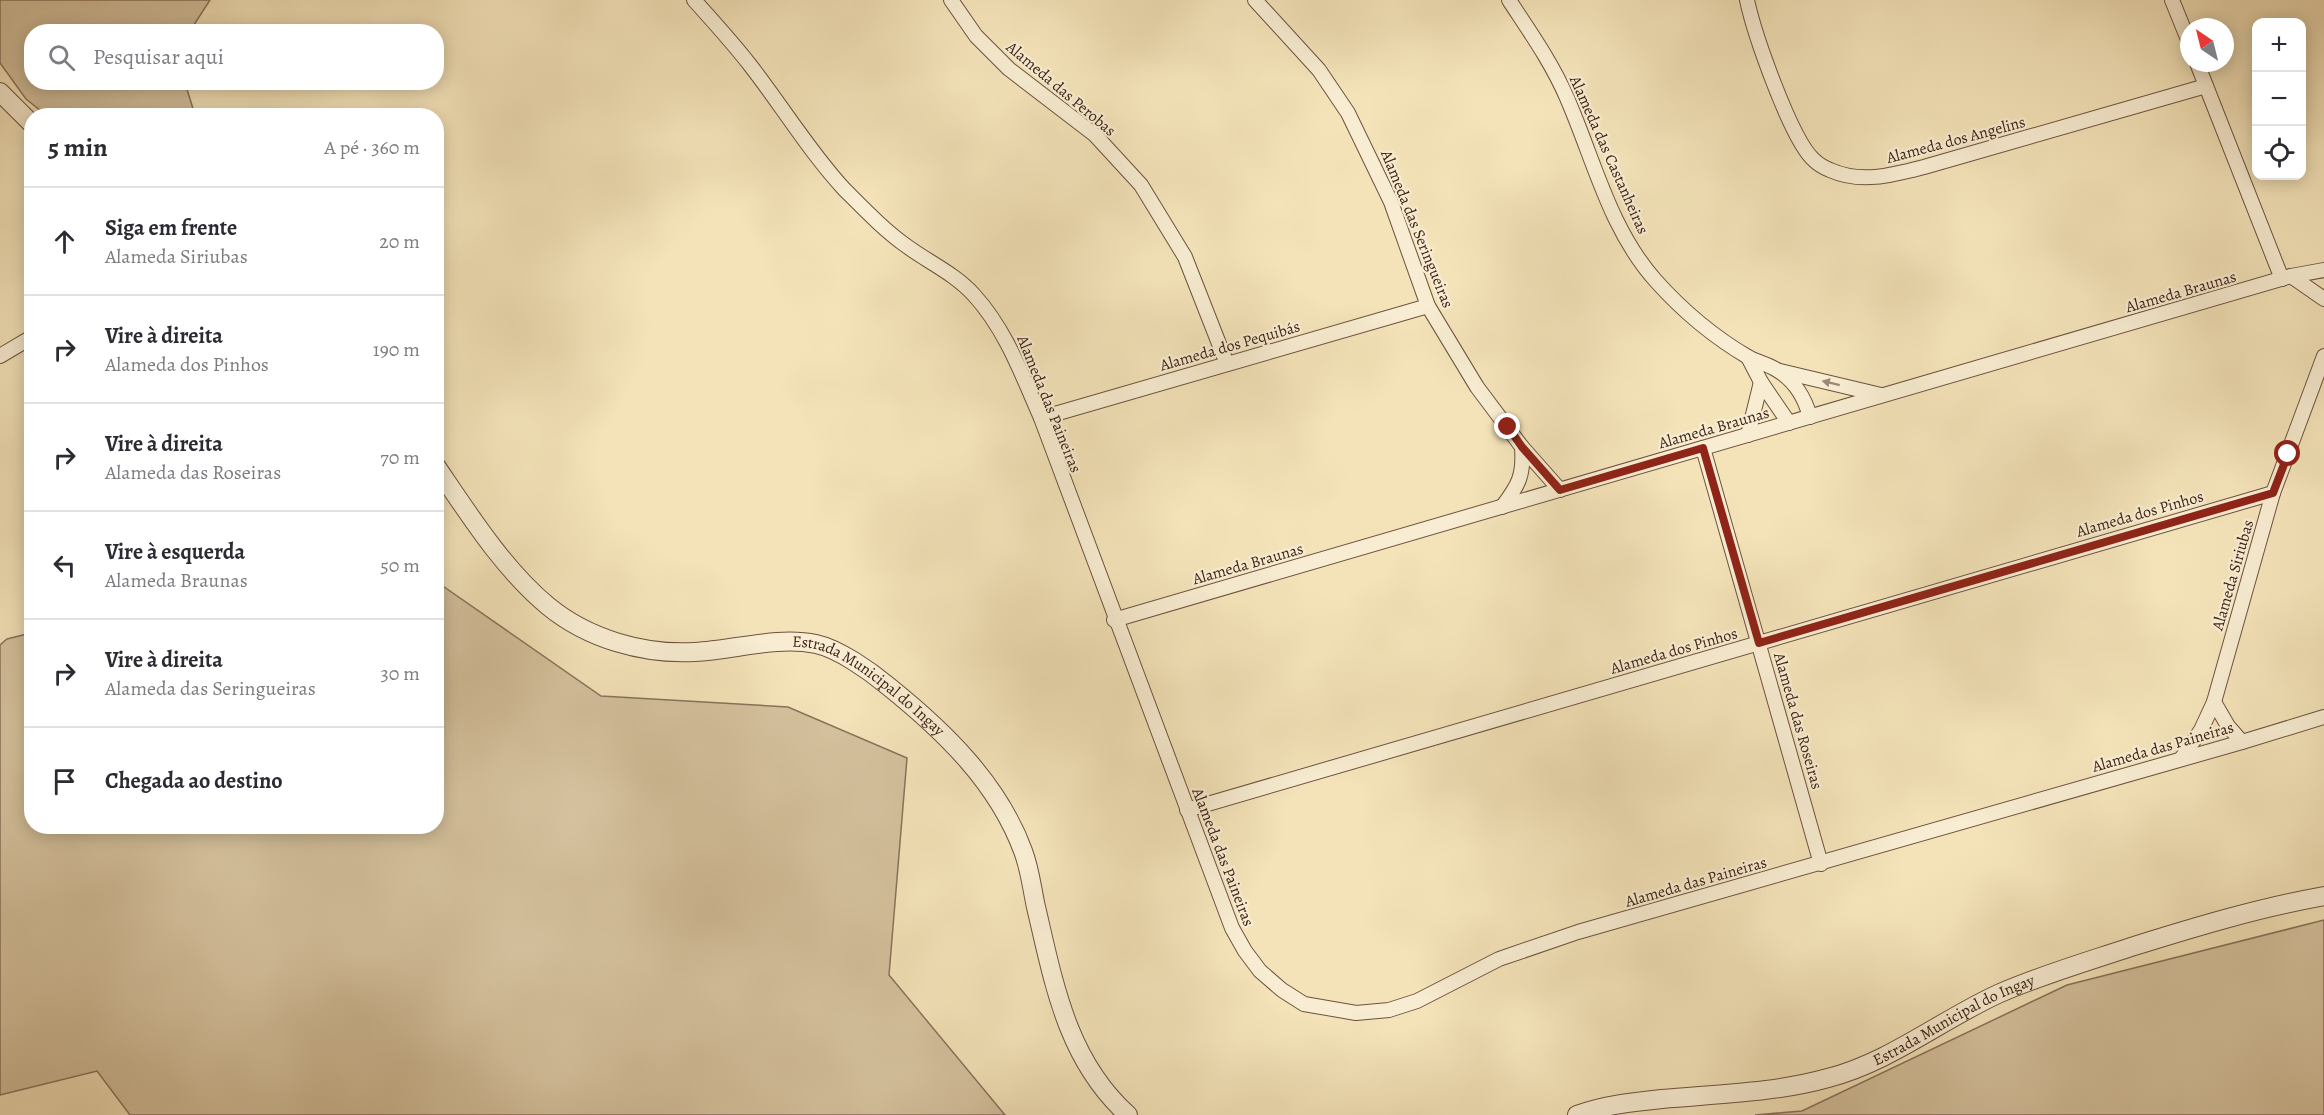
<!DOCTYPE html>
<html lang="pt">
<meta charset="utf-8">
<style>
body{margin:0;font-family:Alegreya,serif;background:#f7f7f7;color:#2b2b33}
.controls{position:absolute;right:18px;top:18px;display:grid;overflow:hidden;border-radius:12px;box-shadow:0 3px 15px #0003}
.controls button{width:54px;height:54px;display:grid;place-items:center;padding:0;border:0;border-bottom:2px solid #e1e1e2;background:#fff;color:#2b2b33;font:30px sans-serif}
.compass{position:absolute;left:2180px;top:18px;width:54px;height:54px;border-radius:50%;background:#fff;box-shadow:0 3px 15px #0003;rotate:325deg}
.stop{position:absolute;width:18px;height:18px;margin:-14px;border:4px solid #8f2418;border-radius:50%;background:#fff}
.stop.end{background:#8f2418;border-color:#fff;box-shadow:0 2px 6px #0008}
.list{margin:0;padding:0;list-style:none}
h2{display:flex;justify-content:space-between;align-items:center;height:78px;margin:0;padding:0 24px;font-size:26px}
h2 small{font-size:20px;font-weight:400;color:#7c7c81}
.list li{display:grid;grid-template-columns:39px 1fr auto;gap:18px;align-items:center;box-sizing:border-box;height:108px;padding:0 24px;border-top:2px solid #e1e1e2}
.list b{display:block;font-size:22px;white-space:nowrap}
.list p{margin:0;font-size:20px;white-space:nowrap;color:#7c7c81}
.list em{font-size:20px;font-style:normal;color:#7c7c81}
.icon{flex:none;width:33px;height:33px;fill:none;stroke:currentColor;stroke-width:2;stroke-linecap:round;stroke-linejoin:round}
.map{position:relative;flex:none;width:2324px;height:1115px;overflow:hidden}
.search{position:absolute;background:#fff;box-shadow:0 3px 15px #0003;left:24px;top:24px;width:420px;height:66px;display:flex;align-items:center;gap:15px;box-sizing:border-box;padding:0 21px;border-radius:24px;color:#7c7c81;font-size:22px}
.panel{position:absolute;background:#fff;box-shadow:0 3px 15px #0003;left:24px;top:108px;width:420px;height:726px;border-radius:24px}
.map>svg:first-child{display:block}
</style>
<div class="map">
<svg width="2324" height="1115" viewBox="0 0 2324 1115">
<rect width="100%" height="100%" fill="#f4e3b9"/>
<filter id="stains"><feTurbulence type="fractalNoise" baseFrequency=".00333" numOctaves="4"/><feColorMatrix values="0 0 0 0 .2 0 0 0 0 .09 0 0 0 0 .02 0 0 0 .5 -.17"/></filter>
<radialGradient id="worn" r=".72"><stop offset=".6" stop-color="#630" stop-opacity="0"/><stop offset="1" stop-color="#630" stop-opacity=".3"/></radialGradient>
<!-- green -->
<g fill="#d5c29e" stroke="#8a725b" stroke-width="1.5">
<polygon points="0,0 210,0 190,31 32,32 32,82 185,83 195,115 46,115 26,99 0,63"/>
<polygon points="437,582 601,696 788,707 907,758 889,975 1005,1115 130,1115 97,1071 0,1095 0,645 7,639 31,633 32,826 436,826"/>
<polygon points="2324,920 2324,1115 1755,1115 1802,1111 2067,985"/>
</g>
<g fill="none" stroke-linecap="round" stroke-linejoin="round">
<!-- minor casing -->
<g stroke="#6c5340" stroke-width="16">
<g id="minor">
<path d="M694,0C713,21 733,43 750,65C782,106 809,151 844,189C864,209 885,231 908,247C930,263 955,274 974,295C1006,330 1022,375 1041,418L1232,928L1245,951L1260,971L1282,990L1304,1004L1356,1013L1389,1010L1417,1001L1499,959L1578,932L2242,742L2324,717"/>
<polyline points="951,0 976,36 1009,69 1095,135 1141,185 1185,257 1227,364"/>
<polyline points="1255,0 1319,70 1348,113 1391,202 1428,306 1477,387 1522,447 1560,490"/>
<path d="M1509,0C1530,32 1552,63 1567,98C1594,160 1610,230 1656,281C1682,310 1714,337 1748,357C1757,362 1768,364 1777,370C1794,380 1805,398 1810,417"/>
<path d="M1747,0C1754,33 1791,140 1814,160C1818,164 1825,168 1830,170C1861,184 1893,175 1924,167L2206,86"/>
<polyline points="2172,0 2189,42"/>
<polyline points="2197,63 2282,279"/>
<polyline points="2291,276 2324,299"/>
<polyline points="0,356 32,337"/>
<polyline points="1748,357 1761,382 1789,423"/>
<polyline points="1780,371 1881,395"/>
<polyline points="1041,418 1428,306"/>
<polyline points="1748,435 1761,382"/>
<polyline points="1703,448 1821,864"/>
<path d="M1502,507C1519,485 1524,475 1522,447"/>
<polyline points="1114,620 2291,276 2324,270"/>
<polyline points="2214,702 2228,726 2242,742"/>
<polyline points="2181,759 2201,730 2214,702 2273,493 2324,356"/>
<polyline points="1187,810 2273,493"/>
</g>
</g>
<!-- tertiary casing -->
<g stroke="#6c5340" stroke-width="20">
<g id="tertiary">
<polyline points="0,92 32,124"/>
<path id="s1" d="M436,466C468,513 504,570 548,606C588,639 644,655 695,652C734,650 777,636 816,644C839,649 870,671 888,686C944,731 998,783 1023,851C1030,869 1032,889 1036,907C1054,984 1067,1060 1128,1115"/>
<path id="s2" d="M1577,1115C1604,1105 1633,1102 1662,1099C1717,1094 1774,1093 1828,1078C1890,1062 1941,1020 1998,994C2041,975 2086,962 2131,947C2195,927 2258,908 2324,896"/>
</g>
</g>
<!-- minor -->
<use href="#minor" stroke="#f8edd2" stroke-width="14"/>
<!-- tertiary -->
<use href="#tertiary" stroke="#f8edd2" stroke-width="18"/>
</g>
<!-- one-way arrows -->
<defs><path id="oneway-solid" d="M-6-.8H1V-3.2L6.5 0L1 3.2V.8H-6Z" transform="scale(1.5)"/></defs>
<use fill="#9c8875" href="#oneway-solid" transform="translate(1831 383) rotate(-166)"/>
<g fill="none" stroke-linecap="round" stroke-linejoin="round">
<!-- route -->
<polyline stroke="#8f2418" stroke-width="8" points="1508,427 1522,447 1560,490 1703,448 1759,643 2273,493 2288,454"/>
</g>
<g text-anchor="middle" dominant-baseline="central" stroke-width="4.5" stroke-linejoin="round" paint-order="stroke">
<!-- street labels -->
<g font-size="16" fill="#3f2318" stroke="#f8edd2">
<text transform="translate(1061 89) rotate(40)">Alameda das Perobas</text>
<text transform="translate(1956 140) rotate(-15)">Alameda dos Angelins</text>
<text transform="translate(1609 155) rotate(66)">Alameda das Castanheiras</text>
<text transform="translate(1417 229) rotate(68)">Alameda das Seringueiras</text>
<text transform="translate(2181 292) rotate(-16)">Alameda Braunas</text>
<text transform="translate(1230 346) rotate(-16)">Alameda dos Pequibás</text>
<text transform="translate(1049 404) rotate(68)">Alameda das Paineiras</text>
<text transform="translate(1714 428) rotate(-16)">Alameda Braunas</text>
<text transform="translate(2140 514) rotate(-16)">Alameda dos Pinhos</text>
<text transform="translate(1248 564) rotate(-16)">Alameda Braunas</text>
<text transform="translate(2233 575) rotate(-74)">Alameda Siriubas</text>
<text transform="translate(1674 651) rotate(-16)">Alameda dos Pinhos</text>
<text stroke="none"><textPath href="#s1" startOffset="525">Estrada Municipal do Ingay</textPath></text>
<text transform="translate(1798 721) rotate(74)">Alameda das Roseiras</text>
<text transform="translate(2163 747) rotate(-16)">Alameda das Paineiras</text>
<text transform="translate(1223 857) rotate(69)">Alameda das Paineiras</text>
<text transform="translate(1696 882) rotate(-16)">Alameda das Paineiras</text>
<text stroke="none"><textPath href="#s2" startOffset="393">Estrada Municipal do Ingay</textPath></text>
</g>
</g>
<rect width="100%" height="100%" filter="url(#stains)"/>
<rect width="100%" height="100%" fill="url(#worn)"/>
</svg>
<div class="controls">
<button>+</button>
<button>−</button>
<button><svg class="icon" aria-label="locate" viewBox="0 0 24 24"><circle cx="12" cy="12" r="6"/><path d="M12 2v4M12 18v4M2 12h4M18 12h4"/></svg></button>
</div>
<svg class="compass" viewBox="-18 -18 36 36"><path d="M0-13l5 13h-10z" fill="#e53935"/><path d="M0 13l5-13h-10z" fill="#7c7c81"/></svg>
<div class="stop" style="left:2288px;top:454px"></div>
<div class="stop end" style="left:1508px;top:427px"></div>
<div class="search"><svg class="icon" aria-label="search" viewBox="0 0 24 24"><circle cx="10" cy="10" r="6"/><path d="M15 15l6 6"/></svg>Pesquisar aqui</div>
<section class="panel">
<h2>5 min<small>A pé · 360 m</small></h2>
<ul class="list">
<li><svg class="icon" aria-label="ahead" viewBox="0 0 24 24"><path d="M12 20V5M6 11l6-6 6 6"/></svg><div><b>Siga em frente</b><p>Alameda Siriubas</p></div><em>20 m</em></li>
<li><svg class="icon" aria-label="right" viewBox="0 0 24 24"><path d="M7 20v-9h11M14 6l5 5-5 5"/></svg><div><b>Vire à direita</b><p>Alameda dos Pinhos</p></div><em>190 m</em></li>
<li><svg class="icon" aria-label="right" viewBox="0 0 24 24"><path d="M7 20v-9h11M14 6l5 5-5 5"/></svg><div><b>Vire à direita</b><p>Alameda das Roseiras</p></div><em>70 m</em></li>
<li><svg class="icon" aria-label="left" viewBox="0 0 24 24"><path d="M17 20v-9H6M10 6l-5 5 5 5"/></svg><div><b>Vire à esquerda</b><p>Alameda Braunas</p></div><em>50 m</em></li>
<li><svg class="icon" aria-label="right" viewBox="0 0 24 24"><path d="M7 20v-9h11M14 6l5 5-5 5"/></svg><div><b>Vire à direita</b><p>Alameda das Seringueiras</p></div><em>30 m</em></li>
<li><svg class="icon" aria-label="arrive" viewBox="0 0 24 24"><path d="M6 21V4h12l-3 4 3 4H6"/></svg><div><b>Chegada ao destino</b></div></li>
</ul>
</section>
</div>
